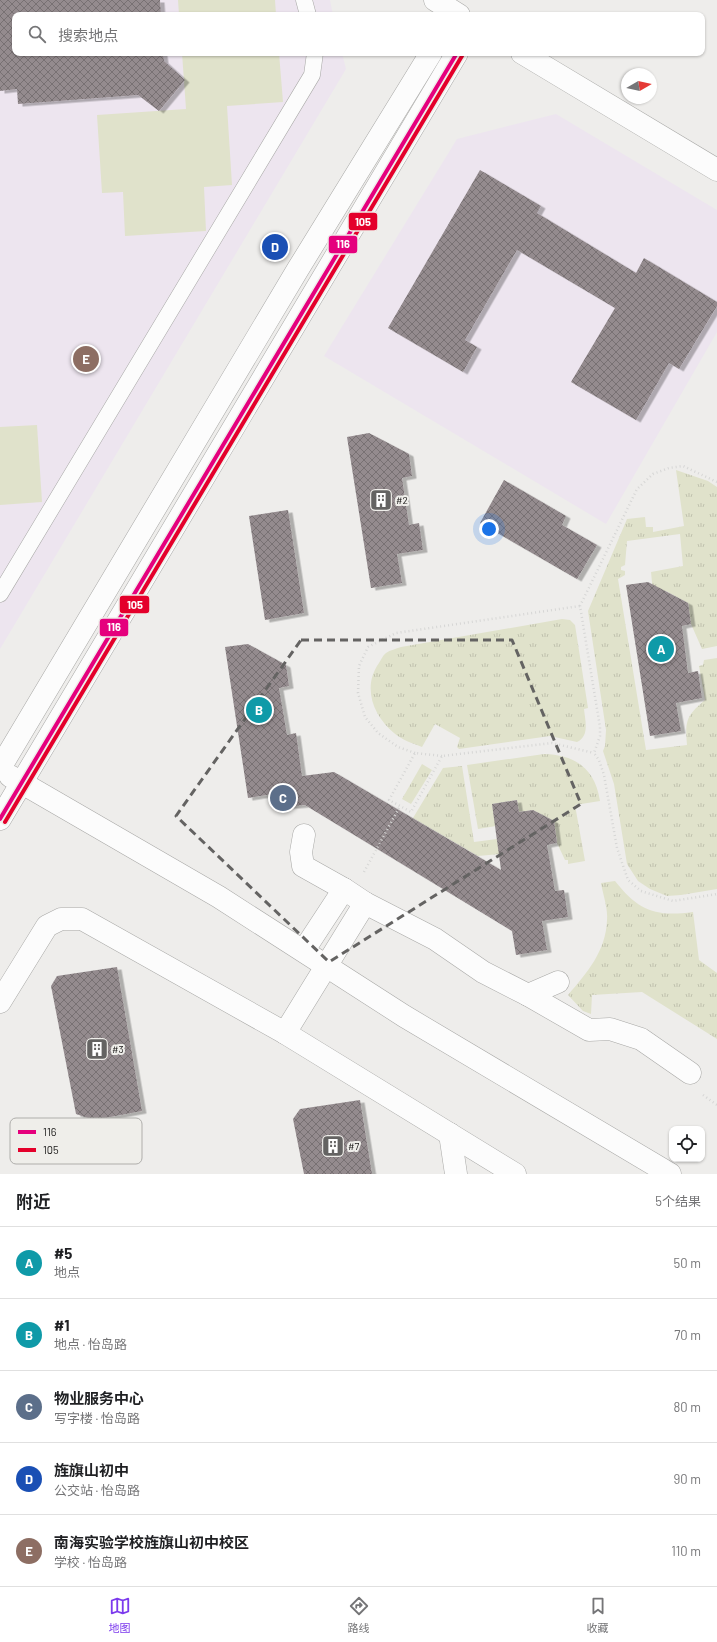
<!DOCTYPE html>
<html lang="zh">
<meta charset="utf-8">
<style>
body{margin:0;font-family:Barlow,"Noto Sans SC",sans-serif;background:#f6f6f6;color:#202124}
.controls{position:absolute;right:12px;bottom:12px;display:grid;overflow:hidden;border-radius:8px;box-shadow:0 1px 3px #0004}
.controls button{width:36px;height:36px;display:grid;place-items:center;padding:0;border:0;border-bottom:1px solid #e0e0e0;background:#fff;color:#202124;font:20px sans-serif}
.compass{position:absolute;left:621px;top:68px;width:36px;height:36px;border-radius:50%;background:#fff;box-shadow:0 1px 3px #0004;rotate:81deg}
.you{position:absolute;left:489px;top:529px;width:14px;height:14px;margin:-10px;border:3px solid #fff;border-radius:50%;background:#1a73e8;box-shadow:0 0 0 6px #1a73e833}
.badge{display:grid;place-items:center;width:26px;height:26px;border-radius:50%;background:#7c3aed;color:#fff;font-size:13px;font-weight:700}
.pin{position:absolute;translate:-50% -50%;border:2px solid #fff;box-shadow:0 1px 4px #0006}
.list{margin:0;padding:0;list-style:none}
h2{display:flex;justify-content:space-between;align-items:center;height:52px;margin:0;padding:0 16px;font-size:17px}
h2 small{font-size:13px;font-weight:400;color:#757577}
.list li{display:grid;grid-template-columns:26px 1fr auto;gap:12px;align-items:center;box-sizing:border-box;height:72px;padding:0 16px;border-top:1px solid #e0e0e0}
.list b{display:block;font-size:15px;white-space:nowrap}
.list p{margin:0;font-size:13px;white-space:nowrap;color:#757577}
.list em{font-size:13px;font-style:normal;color:#757577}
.icon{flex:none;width:22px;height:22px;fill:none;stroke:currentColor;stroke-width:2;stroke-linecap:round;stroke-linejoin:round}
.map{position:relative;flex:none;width:717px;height:1174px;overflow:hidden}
.search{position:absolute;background:#fff;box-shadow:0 1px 3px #0004;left:12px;right:12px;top:12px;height:44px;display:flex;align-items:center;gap:10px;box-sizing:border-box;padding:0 14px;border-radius:8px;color:#757577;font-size:15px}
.sheet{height:412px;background:#fff}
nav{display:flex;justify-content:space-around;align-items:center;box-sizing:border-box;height:56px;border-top:1px solid #e0e0e0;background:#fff;font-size:11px;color:#757577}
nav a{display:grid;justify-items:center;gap:2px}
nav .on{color:#7c3aed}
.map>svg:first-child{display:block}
</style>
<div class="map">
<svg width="717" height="1174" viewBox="0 0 717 1174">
<defs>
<pattern id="grass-tufts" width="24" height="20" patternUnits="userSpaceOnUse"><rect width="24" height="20" fill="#e0e2cb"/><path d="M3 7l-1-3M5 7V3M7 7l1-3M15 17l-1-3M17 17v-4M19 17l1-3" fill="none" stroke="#c0c1ae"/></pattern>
<pattern id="building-cross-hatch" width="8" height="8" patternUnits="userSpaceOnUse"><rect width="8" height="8" fill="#948b8e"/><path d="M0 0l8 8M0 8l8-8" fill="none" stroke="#787173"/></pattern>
<filter id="shadow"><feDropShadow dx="4.5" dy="2.5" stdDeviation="0" flood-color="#0004"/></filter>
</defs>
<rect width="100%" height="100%" fill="#eeedeb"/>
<!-- commercial -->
<g fill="#ede5ef">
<polygon points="0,0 330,0 333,15 15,15 15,53 342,53 346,69 0,649"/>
<polygon points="556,114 717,210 717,332 606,524 324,356 457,139"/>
</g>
<!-- grass -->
<g fill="url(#grass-tufts)">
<path d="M676,470L708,481L717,487V646L702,649L691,624L688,603L666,591L653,593L651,572L683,566L680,534L627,541L625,565L621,567V570L625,571V575L618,579L646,750L687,745C685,721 686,716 705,700L699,666L703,665L704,660L717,658V889L681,895L667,896L650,889L638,881L627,864L614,784L603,751L605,746L606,730L588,611L627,519L645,517L646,527H653V532L684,526Z"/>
<path d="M562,619L570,620L575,625L588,708L584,709C585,720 590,736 577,742L550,736L459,749L457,747L460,738L435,724L422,747C412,743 402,740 394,733C373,716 362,687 379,663C381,660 383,655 386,653C390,650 396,649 401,647Z"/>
<path d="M544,754C575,755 595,768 600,801L575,805L585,861L568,864V860H565L557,843L554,821L533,810L519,812L517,800L492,804L496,826L478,829L467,765Z"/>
<polygon points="422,764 432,770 411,804 402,799"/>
<polygon points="462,766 474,842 497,839 500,854 478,856 413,818 443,768"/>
<path d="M615,881C639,911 655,917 693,912L699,960L717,973V1039L642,992L592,995L591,1014L583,1011L568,995C587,973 606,951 607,920C608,908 603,895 601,883Z"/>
</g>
<!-- pitch -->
<g fill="#e0e2cb">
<polygon points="178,0 275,0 276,15 179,15"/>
<polygon points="182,53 279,53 283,102 227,106 232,185 204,187 206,231 125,236 123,192 102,193 97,115 186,109"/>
<polygon points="37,425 42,502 0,505 0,427"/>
</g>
<!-- building -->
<g fill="url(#building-cross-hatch)" filter="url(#shadow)">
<polygon points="0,0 160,0 161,15 15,15 15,53 163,53 164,61 185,80 159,111 138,95 18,104 17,89 0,91"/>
<polygon points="480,170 541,206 537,213 636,273 644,258 717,302 717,306 679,369 669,363 636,420 571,382 615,308 517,250 465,340 477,347 463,372 388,328"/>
<polygon points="369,433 409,454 412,476 402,478 409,525 419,523 423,550 397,554 402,583 371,588 347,437"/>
<polygon points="504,480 566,516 562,525 597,545 577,579 480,523"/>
<polygon points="288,510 304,613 265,620 249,516"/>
<polygon points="648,582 688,603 691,624 682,626 688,673 698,671 702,698 676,703 681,731 650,736 626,585"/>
<polygon points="248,644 286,665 289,686 279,688 287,735 296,733 302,776 334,772 501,870 492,804 517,800 519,812 533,810 554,821 557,843 547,845 555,891 564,890 568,917 542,921 547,950 516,955 512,931 305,805 282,807 279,793 248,798 225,647"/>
<polygon points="117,967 142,1111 94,1120 76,1114 51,986 57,976"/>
<polygon points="360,1100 372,1174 304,1174 293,1119 300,1109"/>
</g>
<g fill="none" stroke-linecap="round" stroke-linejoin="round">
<!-- service casing -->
<g stroke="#a8a8a6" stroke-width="17">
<g id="service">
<polyline points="304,0 308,15"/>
<polyline points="0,594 312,75 315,53"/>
</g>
</g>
<!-- minor casing -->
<g stroke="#a8a8a6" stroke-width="23">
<g id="minor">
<polyline points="304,835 301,852 303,866 344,889"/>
<polyline points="365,903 435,939 483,972 528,995 558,982"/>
<polyline points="528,995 589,1030 610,1029 641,1039 690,1073"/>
<polyline points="0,1002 47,926 61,919 82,919 285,1033 365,903 344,889 304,950"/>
<polyline points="285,1033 515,1174"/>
<polyline points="450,1134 456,1174"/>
</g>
</g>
<!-- tertiary casing -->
<g stroke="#a8a8a6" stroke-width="23">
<g id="tertiary">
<polyline points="435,0 459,15"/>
<polyline points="522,53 717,170"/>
<polyline points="0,768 298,269 431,53"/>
<polyline points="10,776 219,897 404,1016 670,1174"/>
<polyline points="0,819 457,53"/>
</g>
</g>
<!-- path -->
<g stroke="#d6d6d5" stroke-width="2.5" stroke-dasharray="1 3" stroke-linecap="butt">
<polyline points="717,482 683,466 669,468 653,474 637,489 580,606 600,727 600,736 594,753 599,760 604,775 617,848 628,880 641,891 673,901 717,894"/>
<polyline points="415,753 398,747 378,733 365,717 358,693 359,666 368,647 396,633 580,606"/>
<polyline points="442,756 415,753 389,800 411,812 442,756 552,743 594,753"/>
<polyline points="364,872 400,806"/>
<polyline points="703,1095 717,1105"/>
</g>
<!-- service -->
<use href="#service" stroke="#fcfcfc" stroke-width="16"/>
<!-- minor -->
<use href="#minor" stroke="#fcfcfc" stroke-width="22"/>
<!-- tertiary -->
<use href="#tertiary" stroke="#fcfcfc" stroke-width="22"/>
<!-- bus-1 casing -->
<g stroke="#efeeea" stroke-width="7">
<polyline id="bus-1" points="0,819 457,53"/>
</g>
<!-- bus-2 casing -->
<g stroke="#efeeea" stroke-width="7">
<polyline id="bus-2" points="5,822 462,56"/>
</g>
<!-- bus-1 -->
<use href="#bus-1" stroke="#e5007d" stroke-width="4"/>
<!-- bus-2 -->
<use href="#bus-2" stroke="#e4002b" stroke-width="4"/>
</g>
<!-- marked area -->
<path fill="none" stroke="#646362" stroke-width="3" stroke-dasharray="8 5" stroke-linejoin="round" d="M301,640H512L581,804L329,962L176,816Z"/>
<!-- icons -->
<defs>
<g id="building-square" transform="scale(1.15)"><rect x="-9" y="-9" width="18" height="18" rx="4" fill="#646362" stroke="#efeeea"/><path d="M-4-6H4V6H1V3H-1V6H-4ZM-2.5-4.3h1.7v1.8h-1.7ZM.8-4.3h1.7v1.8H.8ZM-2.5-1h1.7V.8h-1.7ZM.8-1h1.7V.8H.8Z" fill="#fff"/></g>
</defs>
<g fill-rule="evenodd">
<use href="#building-square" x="381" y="500"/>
<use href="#building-square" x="97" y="1049"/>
<use href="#building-square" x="333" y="1146"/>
</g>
<g text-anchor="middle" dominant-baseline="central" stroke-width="4" stroke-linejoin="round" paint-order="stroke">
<!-- poi labels -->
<g font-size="10" fill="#1a1918" stroke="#efeeea" text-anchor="start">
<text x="396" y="500">#2</text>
<text x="112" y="1049">#3</text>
<text x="348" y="1146">#7</text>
</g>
</g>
<!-- legend -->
<rect x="10" y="1118" width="132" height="46" rx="6" fill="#efeeea" stroke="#afaeab" stroke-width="1"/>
<rect x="18" y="1130" width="18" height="4" fill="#e5007d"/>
<rect x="18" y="1148" width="18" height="4" fill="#e4002b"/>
<g font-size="11" fill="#1a1918">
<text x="43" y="1136">116</text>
<text x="43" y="1154">105</text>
</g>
<g stroke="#efeeea" stroke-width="1.5">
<rect x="348" y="212" width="30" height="19" rx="4" fill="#e4002b"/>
<rect x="328" y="235" width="30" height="19" rx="4" fill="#e5007d"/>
<rect x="119" y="595" width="31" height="19" rx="4" fill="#e4002b"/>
<rect x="99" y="618" width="30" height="19" rx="4" fill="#e5007d"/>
</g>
<g font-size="11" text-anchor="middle" font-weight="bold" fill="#fff">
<text x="363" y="226">105</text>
<text x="343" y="248">116</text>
<text x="135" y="609">105</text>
<text x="114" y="631">116</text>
</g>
</svg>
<div class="controls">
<button><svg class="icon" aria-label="locate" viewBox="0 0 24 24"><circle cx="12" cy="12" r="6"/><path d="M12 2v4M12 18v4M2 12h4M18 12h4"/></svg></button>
</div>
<svg class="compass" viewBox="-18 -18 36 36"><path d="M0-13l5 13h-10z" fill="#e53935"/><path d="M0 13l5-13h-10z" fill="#757577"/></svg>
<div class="you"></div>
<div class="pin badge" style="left:661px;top:649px;background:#0f9aa8">A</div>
<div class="pin badge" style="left:259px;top:710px;background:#0f9aa8">B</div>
<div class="pin badge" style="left:283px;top:798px;background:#5c6f8a">C</div>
<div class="pin badge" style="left:275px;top:247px;background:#1a4fb4">D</div>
<div class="pin badge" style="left:86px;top:359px;background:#8d6e63">E</div>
<div class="search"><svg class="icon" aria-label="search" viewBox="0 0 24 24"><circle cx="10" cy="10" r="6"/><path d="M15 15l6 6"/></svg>搜索地点</div>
</div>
<section class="sheet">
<h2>附近<small>5个结果</small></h2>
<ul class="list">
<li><span class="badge" style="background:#0f9aa8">A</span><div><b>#5</b><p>地点</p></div><em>50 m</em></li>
<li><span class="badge" style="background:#0f9aa8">B</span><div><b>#1</b><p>地点 · 怡岛路</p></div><em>70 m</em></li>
<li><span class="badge" style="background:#5c6f8a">C</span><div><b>物业服务中心</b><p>写字楼 · 怡岛路</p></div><em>80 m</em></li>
<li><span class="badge" style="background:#1a4fb4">D</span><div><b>旌旗山初中</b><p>公交站 · 怡岛路</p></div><em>90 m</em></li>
<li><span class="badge" style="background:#8d6e63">E</span><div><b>南海实验学校旌旗山初中校区</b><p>学校 · 怡岛路</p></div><em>110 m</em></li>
</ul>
</section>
<nav>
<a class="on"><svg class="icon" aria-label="map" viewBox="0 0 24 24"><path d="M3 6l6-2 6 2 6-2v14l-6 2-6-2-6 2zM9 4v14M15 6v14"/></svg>地图</a>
<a><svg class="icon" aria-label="directions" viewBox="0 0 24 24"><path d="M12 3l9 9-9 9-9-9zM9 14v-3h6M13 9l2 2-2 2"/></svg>路线</a>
<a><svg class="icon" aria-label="saved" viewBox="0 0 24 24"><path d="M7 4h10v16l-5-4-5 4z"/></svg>收藏</a>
</nav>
